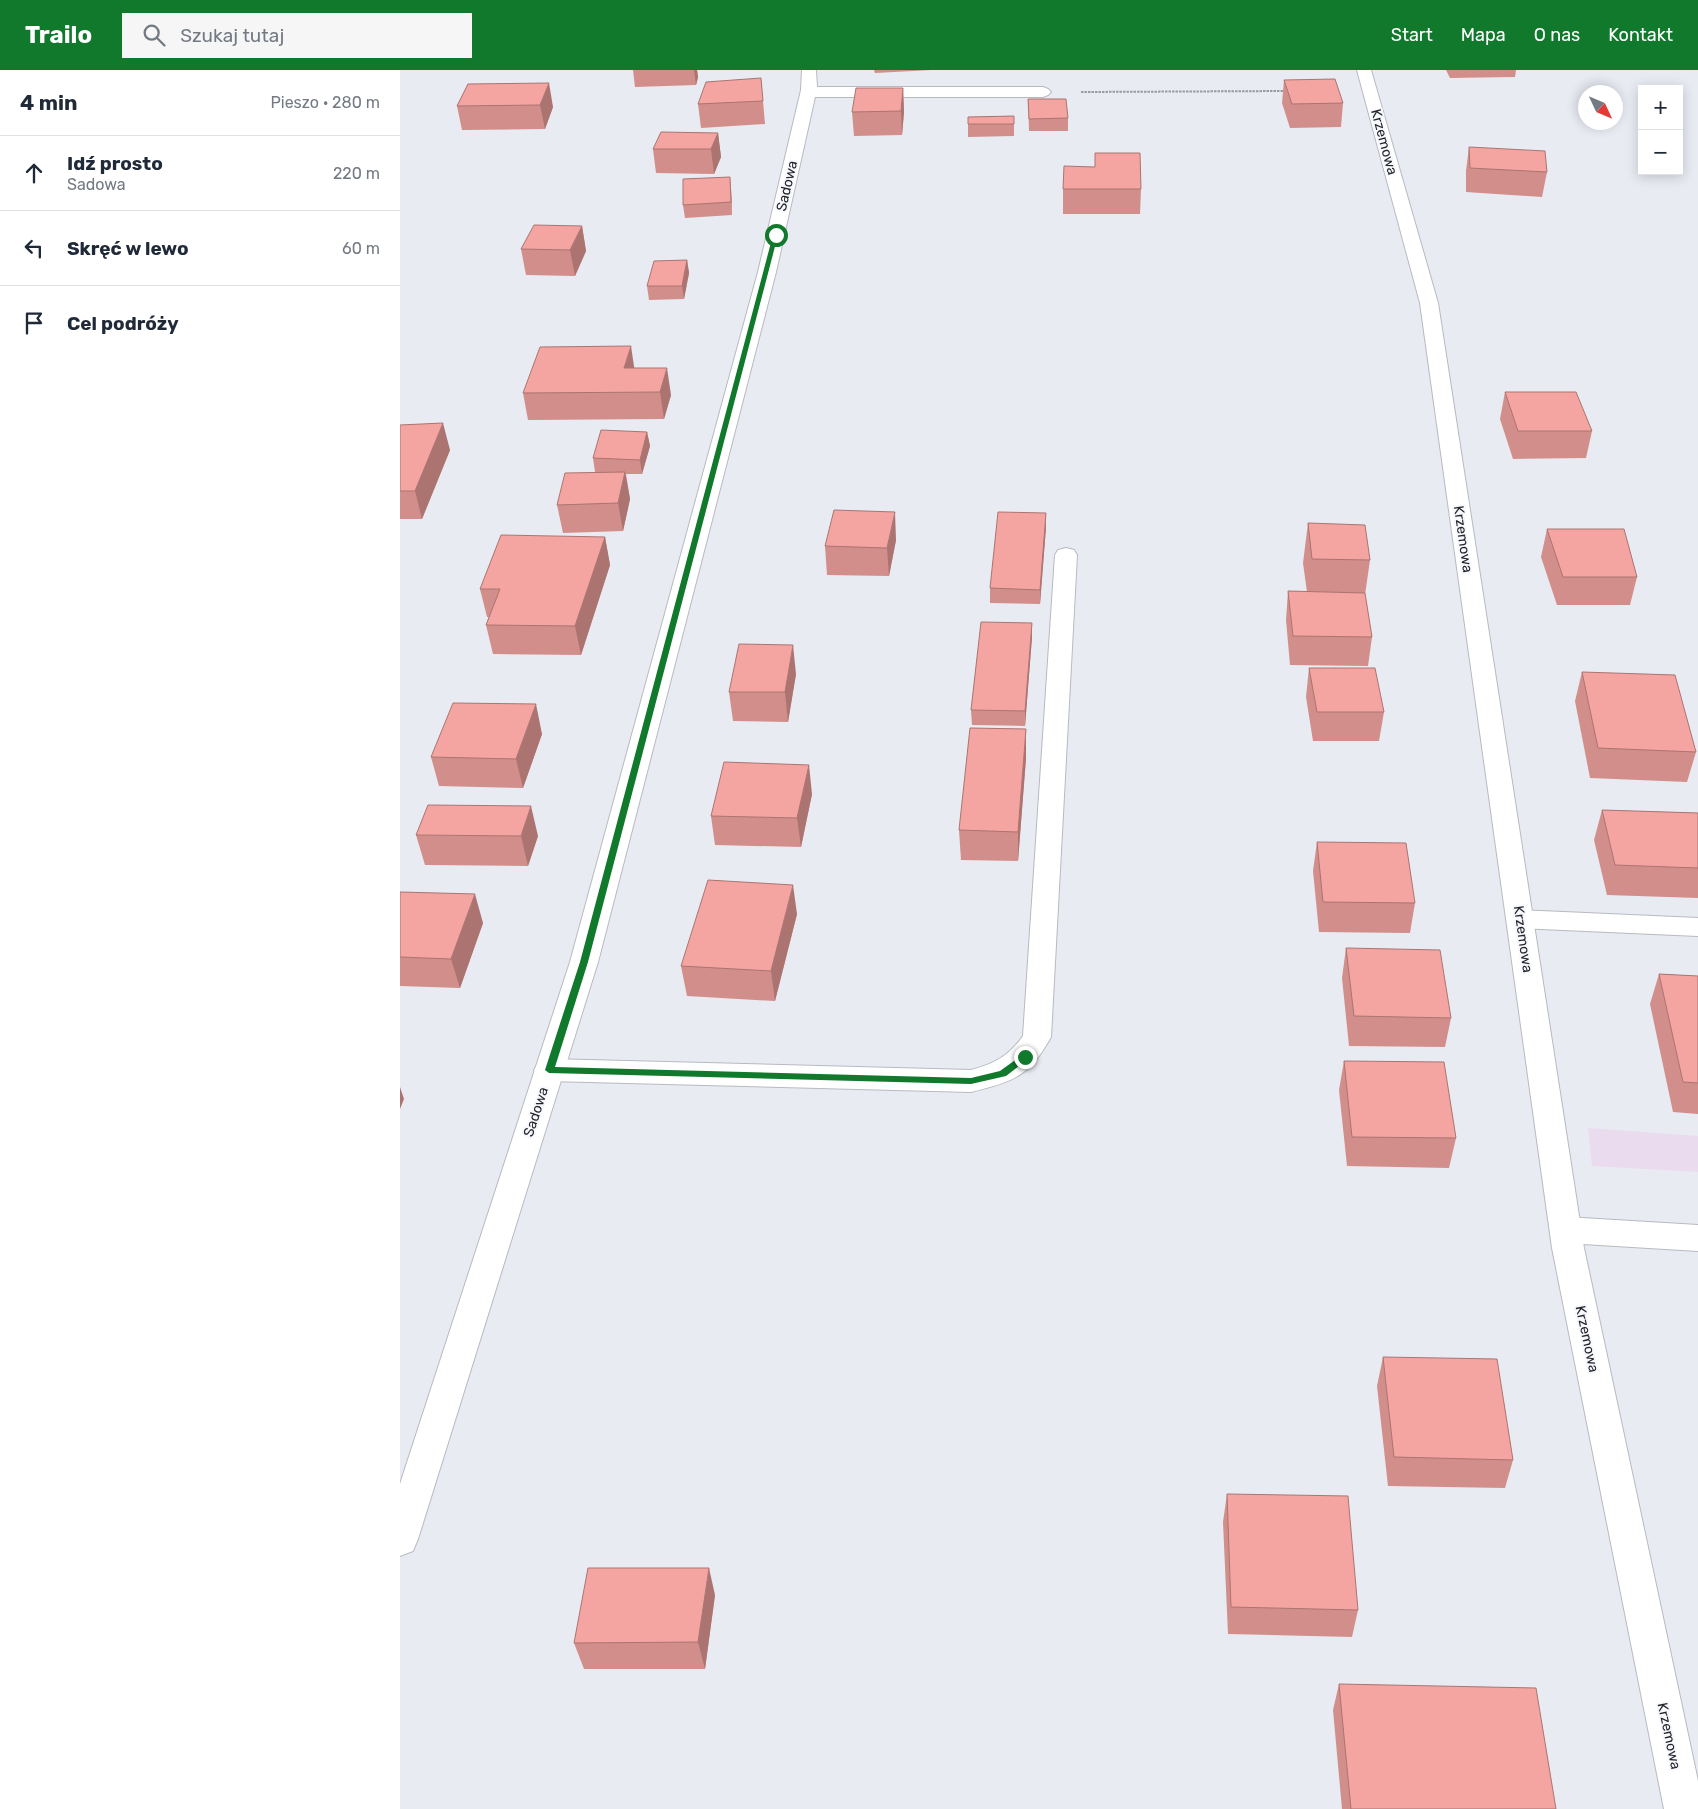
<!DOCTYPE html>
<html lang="pl">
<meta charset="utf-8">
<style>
body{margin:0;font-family:Rubik,sans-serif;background:#f6f6f7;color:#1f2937}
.controls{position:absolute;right:15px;top:15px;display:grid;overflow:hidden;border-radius:0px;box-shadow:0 2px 12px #0003}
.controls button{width:45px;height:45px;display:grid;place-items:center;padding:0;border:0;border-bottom:1px solid #e0e1e3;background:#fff;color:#1f2937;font:25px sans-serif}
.compass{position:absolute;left:1178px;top:15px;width:45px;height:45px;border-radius:50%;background:#fff;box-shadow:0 2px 12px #0003;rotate:134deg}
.stop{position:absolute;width:15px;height:15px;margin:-11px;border:4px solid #10792c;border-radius:50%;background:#fff}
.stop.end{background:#10792c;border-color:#fff;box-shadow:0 1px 5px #0008}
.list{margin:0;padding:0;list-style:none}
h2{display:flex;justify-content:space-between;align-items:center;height:65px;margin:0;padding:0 20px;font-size:21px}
h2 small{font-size:16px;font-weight:400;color:#747a83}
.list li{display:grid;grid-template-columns:32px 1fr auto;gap:15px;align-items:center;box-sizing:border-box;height:75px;padding:0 20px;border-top:1px solid #e0e1e3}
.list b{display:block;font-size:19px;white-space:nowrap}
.list p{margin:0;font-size:16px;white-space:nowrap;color:#747a83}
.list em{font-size:16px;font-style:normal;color:#747a83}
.icon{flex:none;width:28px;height:28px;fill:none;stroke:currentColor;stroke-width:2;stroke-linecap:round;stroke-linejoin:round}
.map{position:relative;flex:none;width:1298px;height:1739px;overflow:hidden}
header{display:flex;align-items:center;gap:30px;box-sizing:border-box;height:70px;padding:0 25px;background:#10792c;color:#fff}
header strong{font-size:24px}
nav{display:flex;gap:28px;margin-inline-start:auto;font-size:18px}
.search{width:350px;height:45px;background:#f6f6f7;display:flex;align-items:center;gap:12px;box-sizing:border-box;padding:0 18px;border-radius:0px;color:#747a83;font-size:19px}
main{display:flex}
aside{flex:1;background:#fff}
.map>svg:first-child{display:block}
</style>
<header>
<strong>Trailo</strong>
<div class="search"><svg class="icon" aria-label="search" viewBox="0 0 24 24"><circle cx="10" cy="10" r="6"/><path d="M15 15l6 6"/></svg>Szukaj tutaj</div>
<nav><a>Start</a><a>Mapa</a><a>O nas</a><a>Kontakt</a></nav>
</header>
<main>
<aside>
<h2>4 min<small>Pieszo · 280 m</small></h2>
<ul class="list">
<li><svg class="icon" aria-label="ahead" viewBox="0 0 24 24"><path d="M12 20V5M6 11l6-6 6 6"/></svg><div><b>Idź prosto</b><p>Sadowa</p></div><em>220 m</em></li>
<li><svg class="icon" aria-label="left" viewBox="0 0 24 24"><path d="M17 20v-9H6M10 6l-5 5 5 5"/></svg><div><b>Skręć w lewo</b></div><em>60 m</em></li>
<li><svg class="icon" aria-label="arrive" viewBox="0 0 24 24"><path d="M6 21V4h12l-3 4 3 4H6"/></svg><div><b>Cel podróży</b></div></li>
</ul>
</aside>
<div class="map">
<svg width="1298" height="1739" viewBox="0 0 1298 1739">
<rect width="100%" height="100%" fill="#e8ebf2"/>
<!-- commercial -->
<polygon fill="#ebdbee" points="1188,1058 1298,1066 1298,1102 1192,1096"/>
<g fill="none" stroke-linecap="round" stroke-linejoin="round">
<!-- service casing -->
<g stroke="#b7bac1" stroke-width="2">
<g id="service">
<path d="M666,478L674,480L677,485L651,967C629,1007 614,1011 571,1022L149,1011L139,1008L134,1000L139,992L149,989L571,1000C594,994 609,986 623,966L655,485L658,480Z"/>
<polygon points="1120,840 1298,848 1298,866 1120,858 1110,856 1106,849 1110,842"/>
<polygon points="1166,1147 1298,1155 1298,1181 1166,1173 1155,1169 1150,1160 1155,1151"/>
</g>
</g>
<!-- minor casing -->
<g stroke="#b7bac1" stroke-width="2">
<g id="minor">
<polygon points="402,0 416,0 417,17 643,17 648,19 651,22 648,25 643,27 415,27 376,202 198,892 18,1469 13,1481 0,1486 0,1414 170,892 358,202 401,20"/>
<polygon points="957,0 971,0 1038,233 1184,1178 1298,1711 1298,1739 1264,1739 1152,1178 1020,233"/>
</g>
</g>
<!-- path -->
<polyline stroke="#999ba0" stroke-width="2" stroke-dasharray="2.5 1" stroke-linecap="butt" points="681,22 887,21"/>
<!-- service -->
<use href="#service" fill="#fff" fill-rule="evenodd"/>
<!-- minor -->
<use href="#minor" fill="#fff" fill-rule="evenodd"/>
</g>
<!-- wall -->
<g fill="#d28e8a">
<polygon points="233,0 297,0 298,7 296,15 235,17"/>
<polygon points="474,0 532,0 475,3"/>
<polygon points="1046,0 1116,0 1115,7 1050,8"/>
<polygon points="361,8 365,54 301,58 298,34"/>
<polygon points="884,10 943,33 941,57 890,58 882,33"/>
<polygon points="68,14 153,37 145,59 62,60 57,36"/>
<polygon points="503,18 504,42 502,65 454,66 452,42"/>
<polygon points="628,29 668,48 668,61 629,61"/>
<polygon points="614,46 614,66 568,67 568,47"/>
<polygon points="318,63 321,87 314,104 256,103 253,79"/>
<polygon points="1069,77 1147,102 1142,127 1066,122 1066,101"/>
<polygon points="695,83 741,119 740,144 663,144 663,119 695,97"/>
<polygon points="331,119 332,145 285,148 283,135"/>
<polygon points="182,156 186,181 175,206 126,205 121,179"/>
<polygon points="287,190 289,203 284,229 249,230 247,216"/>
<polygon points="234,298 271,325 264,349 128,350 123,323"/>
<polygon points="1105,322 1192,361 1186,388 1113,389 1100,349"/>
<polygon points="0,355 50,380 22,449 0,449"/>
<polygon points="247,362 250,376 242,404 226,404 230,429 223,461 163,463 157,435 195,402 193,388"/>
<polygon points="908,453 970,490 965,525 972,567 968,596 890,595 886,550 888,521 907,522 903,493"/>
<polygon points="646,457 640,534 590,533 590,518"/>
<polygon points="1147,459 1237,507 1230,535 1157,535 1141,487"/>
<polygon points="205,467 210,495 181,585 93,584 86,555 89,547 87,547 80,519"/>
<polygon points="496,470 489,506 427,505 425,476"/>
<polygon points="632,553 632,567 625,656 572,655 571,640"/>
<polygon points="909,598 984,642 979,671 913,671 906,627"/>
<polygon points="1182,602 1296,682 1287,712 1190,708 1175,631"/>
<polygon points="396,604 388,652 333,651 329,622"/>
<polygon points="626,659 626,688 618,791 561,790 559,760"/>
<polygon points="142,664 123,718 39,716 31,687"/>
<polygon points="412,724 401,777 315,775 311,746"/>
<polygon points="1202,740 1298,743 1298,828 1207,825 1194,770"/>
<polygon points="16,765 138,766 128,796 25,795"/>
<polygon points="917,772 1015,833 1010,863 919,862 913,801"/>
<polygon points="0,822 83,853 60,918 0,916"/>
<polygon points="397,844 375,931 287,926 281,896"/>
<polygon points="946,878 1051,948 1045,977 949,976 942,908"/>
<polygon points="1259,904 1298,906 1298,1044 1273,1042 1250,934"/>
<polygon points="944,991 1056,1068 1049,1098 947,1096 939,1020"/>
<polygon points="983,1287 1113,1390 1105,1418 988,1416 977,1316"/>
<polygon points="827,1424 958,1540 952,1567 828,1564 823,1452"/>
<polygon points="315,1525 305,1599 184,1599 174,1573"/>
<polygon points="939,1614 1156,1739 942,1739 933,1640"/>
</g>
<!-- shaded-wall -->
<g fill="#ab7471">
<polygon points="294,0 297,0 298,7 296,15"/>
<polygon points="149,13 153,37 145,59 140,35"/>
<polygon points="503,18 504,42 502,65 501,41"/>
<polygon points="318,63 321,87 314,104 311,79"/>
<polygon points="330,107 331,119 332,145 331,132"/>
<polygon points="182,156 186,181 175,206 170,180"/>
<polygon points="287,190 289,203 284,229 282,216"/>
<polygon points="231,276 235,303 224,298"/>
<polygon points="267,298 271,325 264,349 260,322"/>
<polygon points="43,353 50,380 22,449 15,421"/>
<polygon points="247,362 250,376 242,404 240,390"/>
<polygon points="225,402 230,429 223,461 218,433"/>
<polygon points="495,442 496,470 489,506 487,478"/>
<polygon points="646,443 646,457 640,534 640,520"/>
<polygon points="205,467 210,495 181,585 175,556"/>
<polygon points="632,553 632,567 625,656 625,641"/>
<polygon points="393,575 396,604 388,652 385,622"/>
<polygon points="136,634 142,664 123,718 116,689"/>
<polygon points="626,659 626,688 618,791 618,762"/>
<polygon points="409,695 412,724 401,777 397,748"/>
<polygon points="131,736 138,766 128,796 121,766"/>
<polygon points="393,815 397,844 375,931 371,901"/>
<polygon points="75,824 83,853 60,918 51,889"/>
<polygon points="0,1017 4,1029 0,1039"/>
<polygon points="309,1498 315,1525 305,1599 298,1572"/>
</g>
<!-- building -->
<g fill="#f4a5a1" stroke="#ab7471">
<polygon points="361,8 363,31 298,34 306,12"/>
<polygon points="935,9 943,33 892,34 884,10"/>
<polygon points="149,13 140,35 57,36 68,14"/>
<polygon points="456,18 503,18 501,41 452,42"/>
<polygon points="628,29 666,29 668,48 629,49"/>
<polygon points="614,46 614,54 568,54 568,47"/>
<polygon points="261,62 318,63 311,79 253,79"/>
<polygon points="1069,77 1145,81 1147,102 1070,98"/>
<polygon points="695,83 740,83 741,119 663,119 664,96 695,97"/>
<polygon points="330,107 331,132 283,135 283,109"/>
<polygon points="134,155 182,156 170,180 121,179"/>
<polygon points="287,190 282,216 247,216 254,191"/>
<polygon points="231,276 224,298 267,298 260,322 123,323 140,277"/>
<polygon points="1105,322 1176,322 1192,361 1118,361"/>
<polygon points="43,353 15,421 0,421 0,355"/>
<polygon points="201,360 247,362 240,390 193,388"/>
<polygon points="225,402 218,433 157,435 165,403"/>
<polygon points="434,440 495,442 487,478 425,476"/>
<polygon points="598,442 646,443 640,520 590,518"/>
<polygon points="908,453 965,455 970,490 912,489"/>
<polygon points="1147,459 1224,459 1237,507 1163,507"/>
<polygon points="101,465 205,467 175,556 86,555 100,519 80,519"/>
<polygon points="888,521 965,523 972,567 893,566"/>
<polygon points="581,552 632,553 625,641 571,640"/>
<polygon points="339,574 393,575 385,622 329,622"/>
<polygon points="909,598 975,598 984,642 917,642"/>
<polygon points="1182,602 1275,605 1296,682 1198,678"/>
<polygon points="53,633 136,634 116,689 31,687"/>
<polygon points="570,658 626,659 618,762 559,760"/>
<polygon points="324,692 409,695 397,748 311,746"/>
<polygon points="28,735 131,736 121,766 16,765"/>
<polygon points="1202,740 1298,743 1298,798 1215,795"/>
<polygon points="917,772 1006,773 1015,833 923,832"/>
<polygon points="308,810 393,815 371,901 281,896"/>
<polygon points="0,822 75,824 51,889 0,887"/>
<polygon points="946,878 1040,880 1051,948 954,946"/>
<polygon points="1259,904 1298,906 1298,1013 1283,1012"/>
<polygon points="944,991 1044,992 1056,1068 952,1067"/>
<polygon points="983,1287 1097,1289 1113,1390 994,1387"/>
<polygon points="827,1424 948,1426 958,1540 831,1537"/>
<polygon points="188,1498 309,1498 298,1572 174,1573"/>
<polygon points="939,1614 1136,1618 1156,1739 951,1739"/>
</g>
<!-- route -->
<polygon fill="#10792c" points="376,163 378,165 188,892 155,997 571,1008 600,1001 622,985 628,985 628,989 606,1006 571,1014 149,1003 145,1000 180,892 373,165"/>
<g text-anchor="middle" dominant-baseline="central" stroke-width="4" stroke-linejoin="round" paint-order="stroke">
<!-- street labels -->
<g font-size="14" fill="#232427" stroke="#f6f8fe">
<text transform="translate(984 72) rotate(75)">Krzemowa</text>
<text transform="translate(387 116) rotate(-77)">Sadowa</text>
<text transform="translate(1063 469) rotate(82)">Krzemowa</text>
<text transform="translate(1123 869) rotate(82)">Krzemowa</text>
<text transform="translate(136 1042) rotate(-72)">Sadowa</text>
<text transform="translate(1187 1269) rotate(78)">Krzemowa</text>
<text transform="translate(1269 1666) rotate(78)">Krzemowa</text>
</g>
</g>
</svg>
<div class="controls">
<button>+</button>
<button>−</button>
</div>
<svg class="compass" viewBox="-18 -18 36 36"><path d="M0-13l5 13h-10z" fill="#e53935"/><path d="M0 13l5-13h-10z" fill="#747a83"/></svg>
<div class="stop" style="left:376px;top:165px"></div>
<div class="stop end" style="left:625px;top:987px"></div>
</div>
</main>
